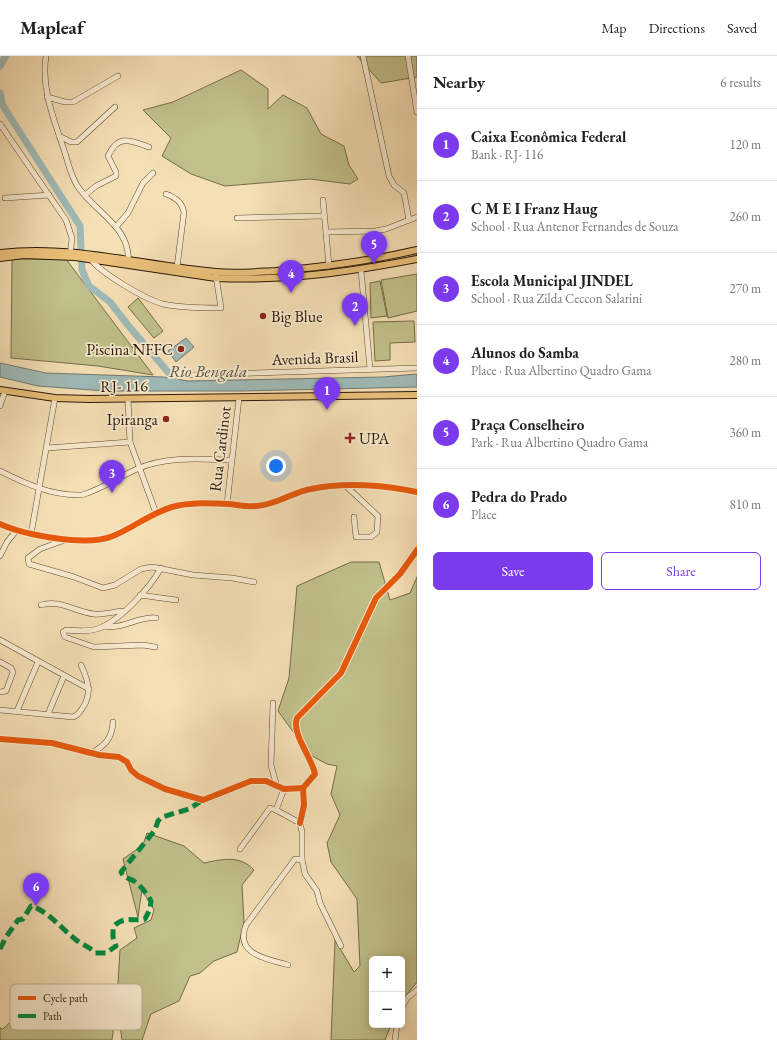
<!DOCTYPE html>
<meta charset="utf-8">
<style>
body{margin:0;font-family:"EB Garamond",serif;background:#f2f2f2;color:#222}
.controls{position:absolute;right:12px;bottom:12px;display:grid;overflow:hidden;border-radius:6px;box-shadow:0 2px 10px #0003}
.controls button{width:36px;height:36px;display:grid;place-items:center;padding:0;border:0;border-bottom:1px solid #e0e0e0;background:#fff;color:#222;font:20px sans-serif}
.you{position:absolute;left:276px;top:410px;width:14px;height:14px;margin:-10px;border:3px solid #fff;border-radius:50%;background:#1a73e8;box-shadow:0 0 0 6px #1a73e833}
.badge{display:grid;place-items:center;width:26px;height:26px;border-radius:50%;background:#7c3aed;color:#fff;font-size:13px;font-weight:700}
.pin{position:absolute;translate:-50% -33px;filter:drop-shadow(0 1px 2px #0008)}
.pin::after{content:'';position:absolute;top:21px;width:14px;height:12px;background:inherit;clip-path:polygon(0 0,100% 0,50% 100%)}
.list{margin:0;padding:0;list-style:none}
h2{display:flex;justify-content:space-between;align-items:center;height:52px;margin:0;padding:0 16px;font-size:17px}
h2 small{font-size:13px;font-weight:400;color:#767676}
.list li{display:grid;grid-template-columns:26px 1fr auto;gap:12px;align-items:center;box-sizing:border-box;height:72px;padding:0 16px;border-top:1px solid #e0e0e0}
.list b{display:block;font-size:15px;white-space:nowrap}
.list p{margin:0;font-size:13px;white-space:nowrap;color:#767676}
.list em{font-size:13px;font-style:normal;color:#767676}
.actions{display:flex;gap:8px;padding:12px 16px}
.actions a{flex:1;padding:9px 0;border:1px solid #7c3aed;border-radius:6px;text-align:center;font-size:14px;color:#7c3aed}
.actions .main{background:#7c3aed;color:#fff}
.map{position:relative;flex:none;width:417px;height:984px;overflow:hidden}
header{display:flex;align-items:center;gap:24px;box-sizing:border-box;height:56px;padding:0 20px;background:#fff;border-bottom:1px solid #e0e0e0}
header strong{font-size:19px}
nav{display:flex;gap:22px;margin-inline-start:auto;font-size:14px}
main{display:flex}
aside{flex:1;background:#fff}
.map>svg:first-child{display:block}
</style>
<header>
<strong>Mapleaf</strong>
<nav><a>Map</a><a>Directions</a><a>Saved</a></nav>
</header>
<main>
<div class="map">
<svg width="417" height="984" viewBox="0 0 417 984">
<rect width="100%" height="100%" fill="#f5dfb5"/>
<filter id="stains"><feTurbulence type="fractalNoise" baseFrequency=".005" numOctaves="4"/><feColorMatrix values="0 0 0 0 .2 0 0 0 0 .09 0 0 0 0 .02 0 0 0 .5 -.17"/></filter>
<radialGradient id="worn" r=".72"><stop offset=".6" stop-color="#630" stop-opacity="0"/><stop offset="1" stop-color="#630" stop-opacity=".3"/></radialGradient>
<!-- green -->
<g fill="#c1c08a" stroke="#766c49">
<polygon points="357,0 417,0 417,21 381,27"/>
<polygon points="241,14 268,33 268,53 283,39 307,52 321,78 344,90 349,109 358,123 350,128 310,123 225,130 191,118 162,100 171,82 143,54 173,46"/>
<polygon points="417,196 417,202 321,219 321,212"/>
<polygon points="12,203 66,203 153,319 98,310 11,302"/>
<polygon points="417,218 417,255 388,262 381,224"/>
<polygon points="380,225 387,260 371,262 370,227"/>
<polygon points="138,242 163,275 154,282 128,251"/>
<polygon points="414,265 415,286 390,287 390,304 375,305 373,266"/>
<polygon points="351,506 379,506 390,544 410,537 417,521 417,926 402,944 402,903 372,903 372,969 391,969 385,984 331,984 335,884 354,916 360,910 357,843 331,806 327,787 340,759 331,738 337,710 327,708 310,699 278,655 289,622 297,530"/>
<path d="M147,777L184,790L204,807C223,803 240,799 254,814L242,829L244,866L237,896L214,905L200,917L190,920L179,945L151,958L142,984H122L117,947L112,984H0V972L3,973L23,954L40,957L63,952L80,968L117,944L120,894L137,882L134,872L151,864L154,854L142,834L138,861L123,803L143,789Z"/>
</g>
<!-- water -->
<g fill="#9fbab7" stroke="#707971">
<polygon points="186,282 194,291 176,306 168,295"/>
<polygon points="0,307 46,317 163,321 188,325 383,321 417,318 417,331 241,335 105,335 38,330 0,321"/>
</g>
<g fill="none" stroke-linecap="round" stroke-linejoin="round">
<!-- river -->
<g stroke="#9fbab7" stroke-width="7">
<polyline points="0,10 6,0"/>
<polyline points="0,37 2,48 12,64 80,170 82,214 89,230 110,246 127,268 179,329"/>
</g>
<!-- minor casing -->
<g stroke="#5d4933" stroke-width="6">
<g id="minor">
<path d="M46,0C41,34 54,63 64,94C68,106 71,121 78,131C95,156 132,172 128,207"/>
<polyline points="363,0 389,120 394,129 404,137 409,164"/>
<polyline points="408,0 417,56"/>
<polyline points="47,41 65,46 73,46 118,20"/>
<polyline points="0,68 66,164 72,182 70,200"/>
<polyline points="59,80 71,86 77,86 115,51"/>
<path d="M166,138C175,141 182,146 184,156L177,211"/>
<path d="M85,139L96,130L116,120V116L108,100C118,78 130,84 149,91"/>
<polyline points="5,142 49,139"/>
<polyline points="323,144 329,210"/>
<polyline points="237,162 324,160"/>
<polyline points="116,171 128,157 143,127 153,117"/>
<polyline points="326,176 375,175 386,173 417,161"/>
<path d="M90,202C100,217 145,243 163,248C181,252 202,252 221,252L216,220"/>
<polyline points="361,214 370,313"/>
<polyline points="191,319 417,312"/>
<polyline points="128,343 130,386 156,457"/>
<polyline points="0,350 5,335"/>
<polyline points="47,392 130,386"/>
<path d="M0,415C26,428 52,440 82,439C102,433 119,421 137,413C166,400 201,403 231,404"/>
<polyline points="346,430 378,460 377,476 371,481 356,481 354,461"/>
<polyline points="227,448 239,342"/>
<path d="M0,468C24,479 87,491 113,480C133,472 151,457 172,451C190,446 211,447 230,448C238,449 248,451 257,450C276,449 293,436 311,433C344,426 385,429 417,436"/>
<polyline points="31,478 55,342"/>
<polyline points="65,484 40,493 28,502 29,508 74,521 103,532 115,529 141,513 152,511 193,519 232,522 254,526"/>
<polyline points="0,500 7,486 16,475"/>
<polyline points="140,539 176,544"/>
<path d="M41,549C60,543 75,556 94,558C103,559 113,556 122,555"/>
<path d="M104,570C122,574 138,560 156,562"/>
<polyline points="0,584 89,633"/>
<path d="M155,591L143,589L94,591L65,581L63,576L66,574C77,575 87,576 97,573C119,566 150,532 161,512"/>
<polyline points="0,606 11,612 13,616 6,635 0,636"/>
<polyline points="273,647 271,709 277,731"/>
<path d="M0,654L73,661L77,659C93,642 90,628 81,609"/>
<polyline points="17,655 38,606"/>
<polyline points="48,658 64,620"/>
<polyline points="0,683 52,687 99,699 119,701 127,706 131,714 138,720 165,733 203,744 251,725 266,725 284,733 303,732"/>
<path d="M92,697C105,689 112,683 113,666"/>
<path d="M284,733L276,754L300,767L302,776V804L295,803L246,869C234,899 268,903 288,909"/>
<path d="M300,767L304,749L303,732L315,718C312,702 291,677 297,662L341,617L376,542L400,518L417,494"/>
<polyline points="240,793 270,752 276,754"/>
<polyline points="302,804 305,818 317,835 320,847 341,890"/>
<polyline points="402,951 408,941 417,934"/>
<polyline points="395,984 397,969"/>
</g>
</g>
<!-- major casing -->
<g stroke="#2a1708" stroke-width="8">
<g id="major">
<path d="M0,197C74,188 143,210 216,216C236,218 257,216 276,215C324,211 370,205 417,194"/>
<path d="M0,202L24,199L75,201L216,222C285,225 350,216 417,203"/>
<polyline points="0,334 55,342 89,343 417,339"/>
</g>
</g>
<!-- minor -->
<use href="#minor" stroke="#f8eacf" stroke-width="5"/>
<!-- major -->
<use href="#major" stroke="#eac07a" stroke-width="6"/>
<!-- quiet -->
<path stroke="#00873e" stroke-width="5" stroke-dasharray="10 5" stroke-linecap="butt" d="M0,893L6,881L18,864L23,863L31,850C48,855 61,872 75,883C82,889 89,890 95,897H106L116,890L113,881V871C124,859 133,866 145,863L150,853L151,845C147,838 141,830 134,825C128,822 124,822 121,816L155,774L158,765L162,761L189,753L203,744"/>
<!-- cycleway casing -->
<g stroke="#f8eacf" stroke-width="8">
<g id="cycleway">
<path d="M0,468C24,479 87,491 113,480C133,472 151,457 172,451C190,446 211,447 230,448C238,449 248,451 257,450C276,449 293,436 311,433C344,426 385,429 417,436"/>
<polyline points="0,683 52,687 99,699 119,701 127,706 131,714 138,720 165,733 203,744 251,725 266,725 284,733 303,732"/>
<path d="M300,767L304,749L303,732L315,718C312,702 291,677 297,662L341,617L376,542L400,518L417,494"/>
</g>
</g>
<!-- cycleway -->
<use href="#cycleway" stroke="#e8590c" stroke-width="6"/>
</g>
<!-- markers -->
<g fill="#8f2418" stroke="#f8eacf" stroke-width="1.5">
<circle cx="263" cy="260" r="4"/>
<circle cx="181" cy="293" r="4"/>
<circle cx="166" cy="363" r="4"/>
<path d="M348 376h4v4h4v4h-4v4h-4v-4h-4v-4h4z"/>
</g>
<g text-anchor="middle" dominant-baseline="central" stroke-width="3.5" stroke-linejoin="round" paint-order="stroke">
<!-- poi labels -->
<g font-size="16" fill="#2a1708" stroke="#f8eacf" text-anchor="start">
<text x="271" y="260">Big Blue</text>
<text x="173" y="293" text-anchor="end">Piscina NFFC</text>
<text x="158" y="363" text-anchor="end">Ipiranga</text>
<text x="359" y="382">UPA</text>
</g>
<!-- street labels -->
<g font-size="16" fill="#2a1708" stroke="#f8eacf">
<text transform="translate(315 302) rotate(-2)">Avenida Brasil</text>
<text transform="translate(124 330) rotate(-1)">RJ- 116</text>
<text transform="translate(220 393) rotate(-83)">Rua Cardinot</text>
</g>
<!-- water labels -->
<g font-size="17" font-style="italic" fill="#535045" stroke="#f8eacf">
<text x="208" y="315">Rio Bengala</text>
</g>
</g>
<!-- legend -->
<rect x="10" y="928" width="132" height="46" rx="6" fill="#f8eacf" stroke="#baab93" stroke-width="1"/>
<rect x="18" y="940" width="18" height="4" fill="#e8590c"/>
<rect x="18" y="958" width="18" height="4" fill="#00873e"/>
<g font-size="11" fill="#2a1708">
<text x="43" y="946">Cycle path</text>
<text x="43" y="964">Path</text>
</g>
<rect width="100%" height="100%" filter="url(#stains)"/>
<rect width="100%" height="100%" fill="url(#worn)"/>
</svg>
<div class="controls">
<button>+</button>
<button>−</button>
</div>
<div class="you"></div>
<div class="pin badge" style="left:327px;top:354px">1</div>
<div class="pin badge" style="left:355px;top:270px">2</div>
<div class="pin badge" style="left:112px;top:437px">3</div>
<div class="pin badge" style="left:291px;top:237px">4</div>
<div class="pin badge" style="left:374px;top:208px">5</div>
<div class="pin badge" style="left:36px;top:850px">6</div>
</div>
<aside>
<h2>Nearby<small>6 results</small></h2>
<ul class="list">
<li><span class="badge">1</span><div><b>Caixa Econômica Federal</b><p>Bank · RJ- 116</p></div><em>120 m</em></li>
<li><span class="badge">2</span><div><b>C M E I Franz Haug</b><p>School · Rua Antenor Fernandes de Souza</p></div><em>260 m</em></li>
<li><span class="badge">3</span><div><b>Escola Municipal JINDEL</b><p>School · Rua Zilda Ceccon Salarini</p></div><em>270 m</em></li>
<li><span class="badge">4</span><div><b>Alunos do Samba</b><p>Place · Rua Albertino Quadro Gama</p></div><em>280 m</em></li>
<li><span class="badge">5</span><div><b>Praça Conselheiro</b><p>Park · Rua Albertino Quadro Gama</p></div><em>360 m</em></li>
<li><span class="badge">6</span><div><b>Pedra do Prado</b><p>Place</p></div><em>810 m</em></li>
</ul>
<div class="actions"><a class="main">Save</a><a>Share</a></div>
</aside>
</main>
